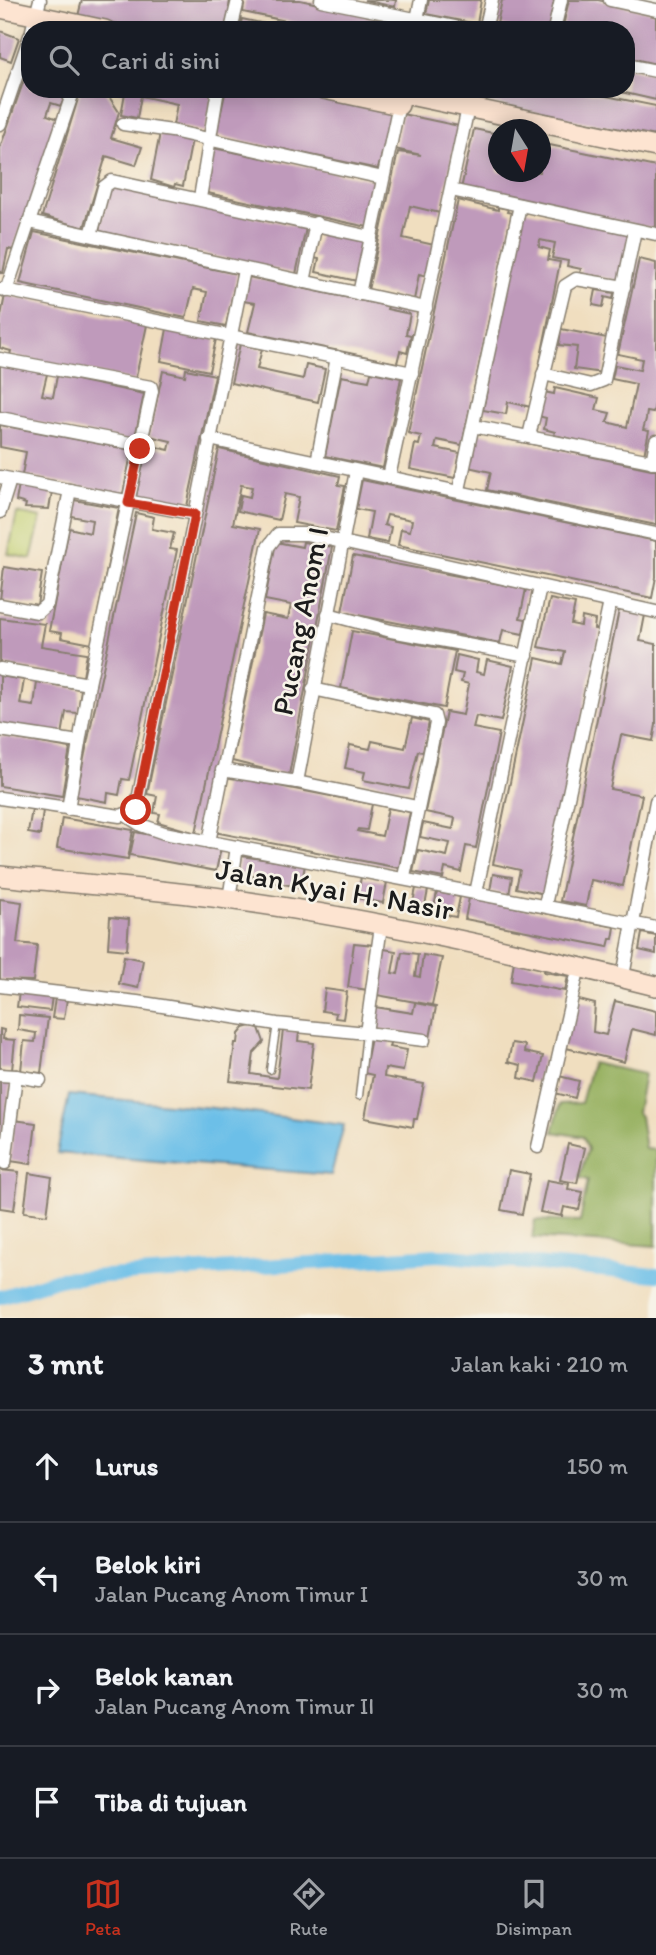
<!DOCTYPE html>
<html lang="id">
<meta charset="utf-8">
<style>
body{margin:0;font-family:Itim,sans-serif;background:#20242c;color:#f1f3f6}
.compass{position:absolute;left:488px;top:119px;width:63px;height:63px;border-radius:50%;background:#171b24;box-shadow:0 4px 18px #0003;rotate:169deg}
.stop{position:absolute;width:21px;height:21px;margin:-16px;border:5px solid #c8321e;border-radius:50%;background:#fff}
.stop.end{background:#c8321e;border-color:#fff;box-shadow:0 2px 7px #0008}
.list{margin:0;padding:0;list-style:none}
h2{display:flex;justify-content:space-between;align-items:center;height:91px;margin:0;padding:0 28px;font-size:30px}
h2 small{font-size:23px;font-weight:400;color:#9ea1a6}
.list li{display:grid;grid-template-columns:46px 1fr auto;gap:21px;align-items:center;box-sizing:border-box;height:112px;padding:0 28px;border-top:2px solid #363941}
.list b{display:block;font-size:26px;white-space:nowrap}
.list p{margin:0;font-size:23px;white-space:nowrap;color:#9ea1a6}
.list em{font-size:23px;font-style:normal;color:#9ea1a6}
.icon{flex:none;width:38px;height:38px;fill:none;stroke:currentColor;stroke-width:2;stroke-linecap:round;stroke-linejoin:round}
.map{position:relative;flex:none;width:656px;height:1318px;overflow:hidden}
.search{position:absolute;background:#171b24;box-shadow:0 4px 18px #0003;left:21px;right:21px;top:21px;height:77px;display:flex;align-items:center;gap:18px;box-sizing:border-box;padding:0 24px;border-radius:28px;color:#9ea1a6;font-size:26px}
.sheet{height:539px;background:#171b24}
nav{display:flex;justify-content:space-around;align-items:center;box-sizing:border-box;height:98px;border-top:2px solid #363941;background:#171b24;font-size:19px;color:#9ea1a6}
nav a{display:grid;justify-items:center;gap:4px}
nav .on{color:#c8321e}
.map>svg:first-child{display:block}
</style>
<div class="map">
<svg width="656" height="1318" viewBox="0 0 656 1318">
<rect width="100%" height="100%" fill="#f7f3e8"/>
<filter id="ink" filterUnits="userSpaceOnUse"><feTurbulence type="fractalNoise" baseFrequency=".0143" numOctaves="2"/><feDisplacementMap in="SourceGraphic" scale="14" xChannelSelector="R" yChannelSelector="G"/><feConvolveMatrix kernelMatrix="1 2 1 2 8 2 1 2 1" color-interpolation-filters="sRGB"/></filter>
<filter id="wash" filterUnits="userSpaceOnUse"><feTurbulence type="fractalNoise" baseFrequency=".00686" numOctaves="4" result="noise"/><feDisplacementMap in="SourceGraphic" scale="28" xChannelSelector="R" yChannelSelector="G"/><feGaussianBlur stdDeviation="1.57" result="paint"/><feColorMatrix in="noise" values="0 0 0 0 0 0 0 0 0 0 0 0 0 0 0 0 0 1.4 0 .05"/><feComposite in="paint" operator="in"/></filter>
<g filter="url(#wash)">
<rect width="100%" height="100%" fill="#f0debf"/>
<!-- green -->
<polygon fill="#c2cf71" stroke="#6f7646" stroke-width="2" points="17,513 41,518 31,559 8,554"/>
<!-- forest -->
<polygon fill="#99b263" stroke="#5a6740" stroke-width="2" points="592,1063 644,1074 637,1113 640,1116 645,1149 656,1150 656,1246 532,1238 535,1220 580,1222 588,1180 579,1178 588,1149 583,1137 553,1132 560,1104 581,1103"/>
<!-- water -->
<polygon fill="#6cbfe8" stroke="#446e82" stroke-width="2" points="69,1095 213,1108 344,1125 331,1175 57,1153"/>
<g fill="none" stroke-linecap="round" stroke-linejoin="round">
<!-- canal -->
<polyline stroke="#6cbfe8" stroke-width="14" points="0,1297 59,1279 438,1255 656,1275"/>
</g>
<g id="blocks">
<!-- building -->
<g fill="#bf9abb">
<polygon points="82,0 230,0 229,7 232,8 228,30 149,30 78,16"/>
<polygon points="245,0 300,0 436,30 329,30 243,12"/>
<polygon points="364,0 396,0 395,7"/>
<polygon points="429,0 481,0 477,24 426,14"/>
<polygon points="502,0 557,0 551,30 522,30 497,24"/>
<polygon points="569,0 598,0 656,13 656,64 626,57 626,30 562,30"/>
<polygon points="242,19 288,29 288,30 239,30"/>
<polygon points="0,31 19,38 11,61 0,57"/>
<polygon points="29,66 30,89 68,89 61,106 51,103 47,115 61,120 13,250 8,249 3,273 0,273 0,148"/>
<polygon points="626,68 656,74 656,100 612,90 626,89"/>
<polygon points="81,89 104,89 119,112 111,138 142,147 136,165 106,156 84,228 42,216"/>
<polygon points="112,89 214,89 205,132 173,125 177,104 141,96 137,118 121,115 125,93"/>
<polygon points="226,89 283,89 393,112 378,169 216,135"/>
<polygon points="483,89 571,89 656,106 656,136 480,101"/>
<polygon points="402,114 459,126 440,213 410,206 403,238 434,245 427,276 419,274 414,300 368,290 398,152 421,155 395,149"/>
<polygon points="474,129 498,134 498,172 540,172 540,143 656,167 656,229 461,189"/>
<polygon points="160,133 192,139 183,186 175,184 174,187 151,180"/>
<polygon points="213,148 378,181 368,227 203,192"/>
<polygon points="110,185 306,228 296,274 99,231"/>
<polygon points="458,200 498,210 498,207 508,209 507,212 512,213 462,445 437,440 435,448 460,453 455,478 410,469 415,444 419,445 421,436 408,433"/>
<polygon points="522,210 631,231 621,281 580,273 581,269 567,266 568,261 552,258 555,243 540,240 539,247 550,250 548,260 560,262 531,407 508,402 506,414 483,410"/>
<polygon points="320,230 366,240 357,281 316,272 319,259 313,258"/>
<polygon points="34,232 237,274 226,326 201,321 207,292 202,291 193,289 186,318 20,283"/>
<polygon points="639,259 656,263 656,399 653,413 647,412 646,419 643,430 649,431 644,455 554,435 555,432 544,429 546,418 538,416 544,392 554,394 555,388 599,398 596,410 610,413 607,422 627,427 636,384 612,379 615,365 640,370 642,359 618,354"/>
<polygon points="248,277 388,306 387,309 410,314 406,334 411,335 407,353 400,351 397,363 248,332 255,303 243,301"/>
<polygon points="596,290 614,293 613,299 605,297 603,307 593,305"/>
<polygon points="5,295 147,325 135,381 10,355 11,351 0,348 0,321"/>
<polygon points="167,329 216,339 209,371 161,361"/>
<polygon points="561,329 607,338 603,373 574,369 577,347 559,345"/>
<polygon points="240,344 262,349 257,369 303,379 306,365 325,369 318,402 231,383"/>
<polygon points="0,365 47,374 42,395 53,397 57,376 144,394 134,442 0,415"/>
<polygon points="186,369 215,375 186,511 135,501 147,445 169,450 171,441 149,436 163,371 185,376"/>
<polygon points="371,372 401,378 383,468 325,456 341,376 369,381"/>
<polygon points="0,425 132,450 123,494 22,475 26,452 0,447"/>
<polygon points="474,432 656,470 656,525 487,490 491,472 468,467"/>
<polygon points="219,449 340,476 338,485 345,486 336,531 294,523 299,497 285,494 279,520 238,511 241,495 250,497 252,487 241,485 233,524 260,529 196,833 158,822 160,814 154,813 157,796 147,794"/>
<polygon points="362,480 656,541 656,577 652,598 398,545 401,529 410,531 412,520 387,515 384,525 391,527 388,543 367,539 372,512 356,509"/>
<polygon points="19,485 52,492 49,509 25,508 26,504 16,501"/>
<polygon points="74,500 119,508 92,644 61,638 62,633 49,631 69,528 90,533 92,520 71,516"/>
<polygon points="136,513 154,517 152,529 174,533 170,549 177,550 129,780 122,779 119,795 108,793 107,802 76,796"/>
<polygon points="276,542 302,547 303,542 332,547 289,775 232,761 263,614 288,619 291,605 265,600"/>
<polygon points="353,556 526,589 520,618 526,619 523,634 503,630 500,643 342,612"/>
<polygon points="4,567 42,573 37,605 0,600"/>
<polygon points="550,599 575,604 571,624 581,626 582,617 595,620 594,629 600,630 545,894 516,888 520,870 493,864 536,658 562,664 565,652 538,647"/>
<polygon points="619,610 645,615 640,641 656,644 656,725 653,741 621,735 610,789 642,795 623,886 591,880 586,906 560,901"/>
<polygon points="0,618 45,624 41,646 87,653 83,677 0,665"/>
<polygon points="352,631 455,651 444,708 341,688"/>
<polygon points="457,655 478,660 476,672 484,674 487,660 513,666 501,721 476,716 473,728 499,733 476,848 466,846 461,872 445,868 443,878 413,872 418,850 447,856 450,843 420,837 423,823 453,829 455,818 425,812 446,712 463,715 469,684 461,682 463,674 454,672"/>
<polygon points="0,676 24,680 20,704 34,706 37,682 81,689 78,713 66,712 62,735 0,726"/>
<polygon points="412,718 429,722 423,752 418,751 409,789 363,780 365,772 345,768 350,745 370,749 372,741 405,748"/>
<polygon points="0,736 70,748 62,796 0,786"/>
<polygon points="226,776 372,804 367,830 358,829 357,831 382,836 388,808 410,812 399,868 214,832"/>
<polygon points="32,809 43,810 40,835 28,833"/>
<polygon points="62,818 133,830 128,859 57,848"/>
<polygon points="135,832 221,848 216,871 130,855"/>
<polygon points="240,856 305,865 301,887 253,879 254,876 237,873"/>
<polygon points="493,874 512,877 509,895 490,891"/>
<polygon points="361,877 387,882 383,903 357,898"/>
<polygon points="416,888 428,890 424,911 412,908"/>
<polygon points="437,892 460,897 456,917 433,913"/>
<polygon points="469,898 615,927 613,939 610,939 608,947 465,919"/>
<polygon points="0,899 22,902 17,943 37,945 33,981 0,980"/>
<polygon points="110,917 129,919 127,950 108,948"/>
<polygon points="642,933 656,936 656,954 639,950"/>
<polygon points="354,943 374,945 368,990 348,987"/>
<polygon points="384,949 396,951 392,973 398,974 402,952 418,954 415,976 420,977 423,955 442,958 432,1005 377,995"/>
<polygon points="124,956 143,960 138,988 119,984"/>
<polygon points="514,961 545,966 544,972 568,976 565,991 511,981"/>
<polygon points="325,989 347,992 343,1019 335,1018 336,1013 322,1011"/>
<polygon points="19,992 52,996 50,1011 17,1007"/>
<polygon points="55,998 67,999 64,1019 52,1018"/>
<polygon points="575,999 595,1004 593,1032 606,1035 615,1001 656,1011 656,1035 632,1029 624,1062 562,1047"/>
<polygon points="415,1003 436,1007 430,1038 371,1028 375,1007 413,1013"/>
<polygon points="19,1015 48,1018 41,1073 21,1071 24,1041 35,1042 36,1033 18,1030"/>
<polygon points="251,1026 259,1028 264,1042 254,1053 251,1074 277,1078 283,1030 299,1032 298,1041 314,1043 308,1090 230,1081 235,1043 238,1043 239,1034 244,1028"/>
<polygon points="0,1029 4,1030 3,1039 15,1040 12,1070 0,1068"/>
<polygon points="371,1038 391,1039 389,1047 407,1050 403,1071 385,1068 384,1077 424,1084 417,1119 414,1119 413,1127 365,1118 373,1075 364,1073"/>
<polygon points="512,1043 525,1045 524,1052 543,1056 537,1082 519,1078 521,1065 508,1062"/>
<polygon points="559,1076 579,1081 575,1098 555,1093"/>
<polygon points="0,1079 11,1080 2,1136 0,1136"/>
<polygon points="14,1120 36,1123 31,1164 10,1161"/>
<polygon points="568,1144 585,1148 577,1183 560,1180"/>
<polygon points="0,1170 19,1172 14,1210 0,1208"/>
<polygon points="509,1170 530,1174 522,1214 501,1210"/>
<polygon points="29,1173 52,1177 47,1215 24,1212"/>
<polygon points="547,1180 569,1184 568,1189 583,1192 579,1210 564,1207 562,1216 540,1212"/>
</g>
</g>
</g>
<g filter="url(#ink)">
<use href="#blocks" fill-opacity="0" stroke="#867d6e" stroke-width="2"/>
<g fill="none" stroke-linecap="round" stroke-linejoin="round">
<!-- service casing -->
<g stroke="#867d6e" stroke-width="9">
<g id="service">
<polyline points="270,1070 277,1024"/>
<polyline points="359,1096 366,1033"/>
</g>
</g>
<!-- minor casing -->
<g stroke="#867d6e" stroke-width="15">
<g id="minor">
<polyline points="321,0 469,30"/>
<polyline points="610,0 656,10"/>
<polyline points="417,19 421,0"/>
<polyline points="32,30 40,0"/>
<polyline points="231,30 238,0"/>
<polyline points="485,30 492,0"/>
<polyline points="554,30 561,0"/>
<polyline points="626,65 656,71"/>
<polyline points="0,124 30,36"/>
<polyline points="123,124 172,131 383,178"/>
<polyline points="451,190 656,234"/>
<polyline points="200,198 218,89"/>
<polyline points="29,222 74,89"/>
<polyline points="91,235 104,187 112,181 371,237"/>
<polyline points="304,282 316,223"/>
<polyline points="0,289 412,373"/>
<polyline points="6,291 29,222 426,308"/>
<polyline points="359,294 400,99"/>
<polyline points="0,359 151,387 152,391 89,684 0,669"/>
<polyline points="543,374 591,385 604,380 635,230"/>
<polyline points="0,418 141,445"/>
<polyline points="473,426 656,462"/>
<polyline points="529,436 565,286 576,279 624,287"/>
<polyline points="209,439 656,534"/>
<polyline points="317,462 337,357"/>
<polyline points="652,462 656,441"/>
<polyline points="0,477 195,514"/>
<polyline points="389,477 472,89"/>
<polyline points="459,490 520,205"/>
<polyline points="0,512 10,480"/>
<polyline points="0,605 38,612 47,604 70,490"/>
<polyline points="328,614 391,631 527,656"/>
<polyline points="313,689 434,715 436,723 404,877"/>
<polyline points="0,730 79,742"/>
<polyline points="222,770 297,782 417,807"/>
<polyline points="297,782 356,471"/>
<polyline points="0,798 120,816 136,810 244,270"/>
<polyline points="68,809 89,684"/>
<polyline points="127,816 141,825 164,833 656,928"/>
<polyline points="209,842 268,547 278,534 306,534 656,612"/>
<polyline points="476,893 540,587"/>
<polyline points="229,899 237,847"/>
<polyline points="545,905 610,602"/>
<polyline points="623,976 656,801"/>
<polyline points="0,986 137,1002 277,1024 366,1033 381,926"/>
<polyline points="366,1033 424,1040"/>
<polyline points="0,1075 16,1076 5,1163"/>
<polyline points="16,1076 40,1080"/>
<polyline points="538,1147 579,966"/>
</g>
</g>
<!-- secondary casing -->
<g stroke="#867d6e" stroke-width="22">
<g id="secondary">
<polyline points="0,8 105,30"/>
<polyline points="324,89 399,105"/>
<polyline points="381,89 656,147"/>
<path d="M0,876C76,884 152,888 228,899C372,919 515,951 656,986"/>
</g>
</g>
<!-- service -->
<use href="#service" stroke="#fff" stroke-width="6"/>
<!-- minor -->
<use href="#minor" stroke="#fff" stroke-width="12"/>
<!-- secondary -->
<use href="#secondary" stroke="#fde4d1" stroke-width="19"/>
</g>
</g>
<g fill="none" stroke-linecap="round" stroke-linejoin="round" filter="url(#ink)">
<!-- route -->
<polyline stroke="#c8321e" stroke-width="9" points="136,810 195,514 128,503 140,449"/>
</g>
<g text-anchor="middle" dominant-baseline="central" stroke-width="5" stroke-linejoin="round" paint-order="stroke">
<!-- street labels -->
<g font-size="30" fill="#1c1c1c" stroke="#f7f3e8">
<text transform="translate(300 621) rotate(-79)">Pucang Anom I</text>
<text transform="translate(335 889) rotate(10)">Jalan Kyai H. Nasir</text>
</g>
</g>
</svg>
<svg class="compass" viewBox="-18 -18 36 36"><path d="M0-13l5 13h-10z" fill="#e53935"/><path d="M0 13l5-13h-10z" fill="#9ea1a6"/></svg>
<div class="stop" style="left:136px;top:810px"></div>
<div class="stop end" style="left:140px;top:449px"></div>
<div class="search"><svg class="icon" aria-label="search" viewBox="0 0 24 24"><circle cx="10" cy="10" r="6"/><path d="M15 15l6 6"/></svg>Cari di sini</div>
</div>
<section class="sheet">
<h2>3 mnt<small>Jalan kaki · 210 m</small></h2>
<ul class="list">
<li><svg class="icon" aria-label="ahead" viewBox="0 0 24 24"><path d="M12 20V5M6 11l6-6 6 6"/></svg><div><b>Lurus</b></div><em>150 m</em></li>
<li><svg class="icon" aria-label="left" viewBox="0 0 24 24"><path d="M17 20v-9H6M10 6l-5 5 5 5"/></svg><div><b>Belok kiri</b><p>Jalan Pucang Anom Timur I</p></div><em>30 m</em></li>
<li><svg class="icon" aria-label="right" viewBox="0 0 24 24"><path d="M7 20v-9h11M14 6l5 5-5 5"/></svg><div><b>Belok kanan</b><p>Jalan Pucang Anom Timur II</p></div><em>30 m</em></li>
<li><svg class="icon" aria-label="arrive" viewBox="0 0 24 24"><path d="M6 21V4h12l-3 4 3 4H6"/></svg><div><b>Tiba di tujuan</b></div></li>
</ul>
</section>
<nav>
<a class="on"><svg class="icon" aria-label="map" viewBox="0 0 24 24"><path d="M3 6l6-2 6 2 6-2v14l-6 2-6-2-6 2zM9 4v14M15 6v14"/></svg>Peta</a>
<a><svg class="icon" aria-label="directions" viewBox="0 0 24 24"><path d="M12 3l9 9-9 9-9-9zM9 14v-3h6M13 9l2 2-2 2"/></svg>Rute</a>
<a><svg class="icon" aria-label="saved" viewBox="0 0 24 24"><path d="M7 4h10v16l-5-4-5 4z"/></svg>Disimpan</a>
</nav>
